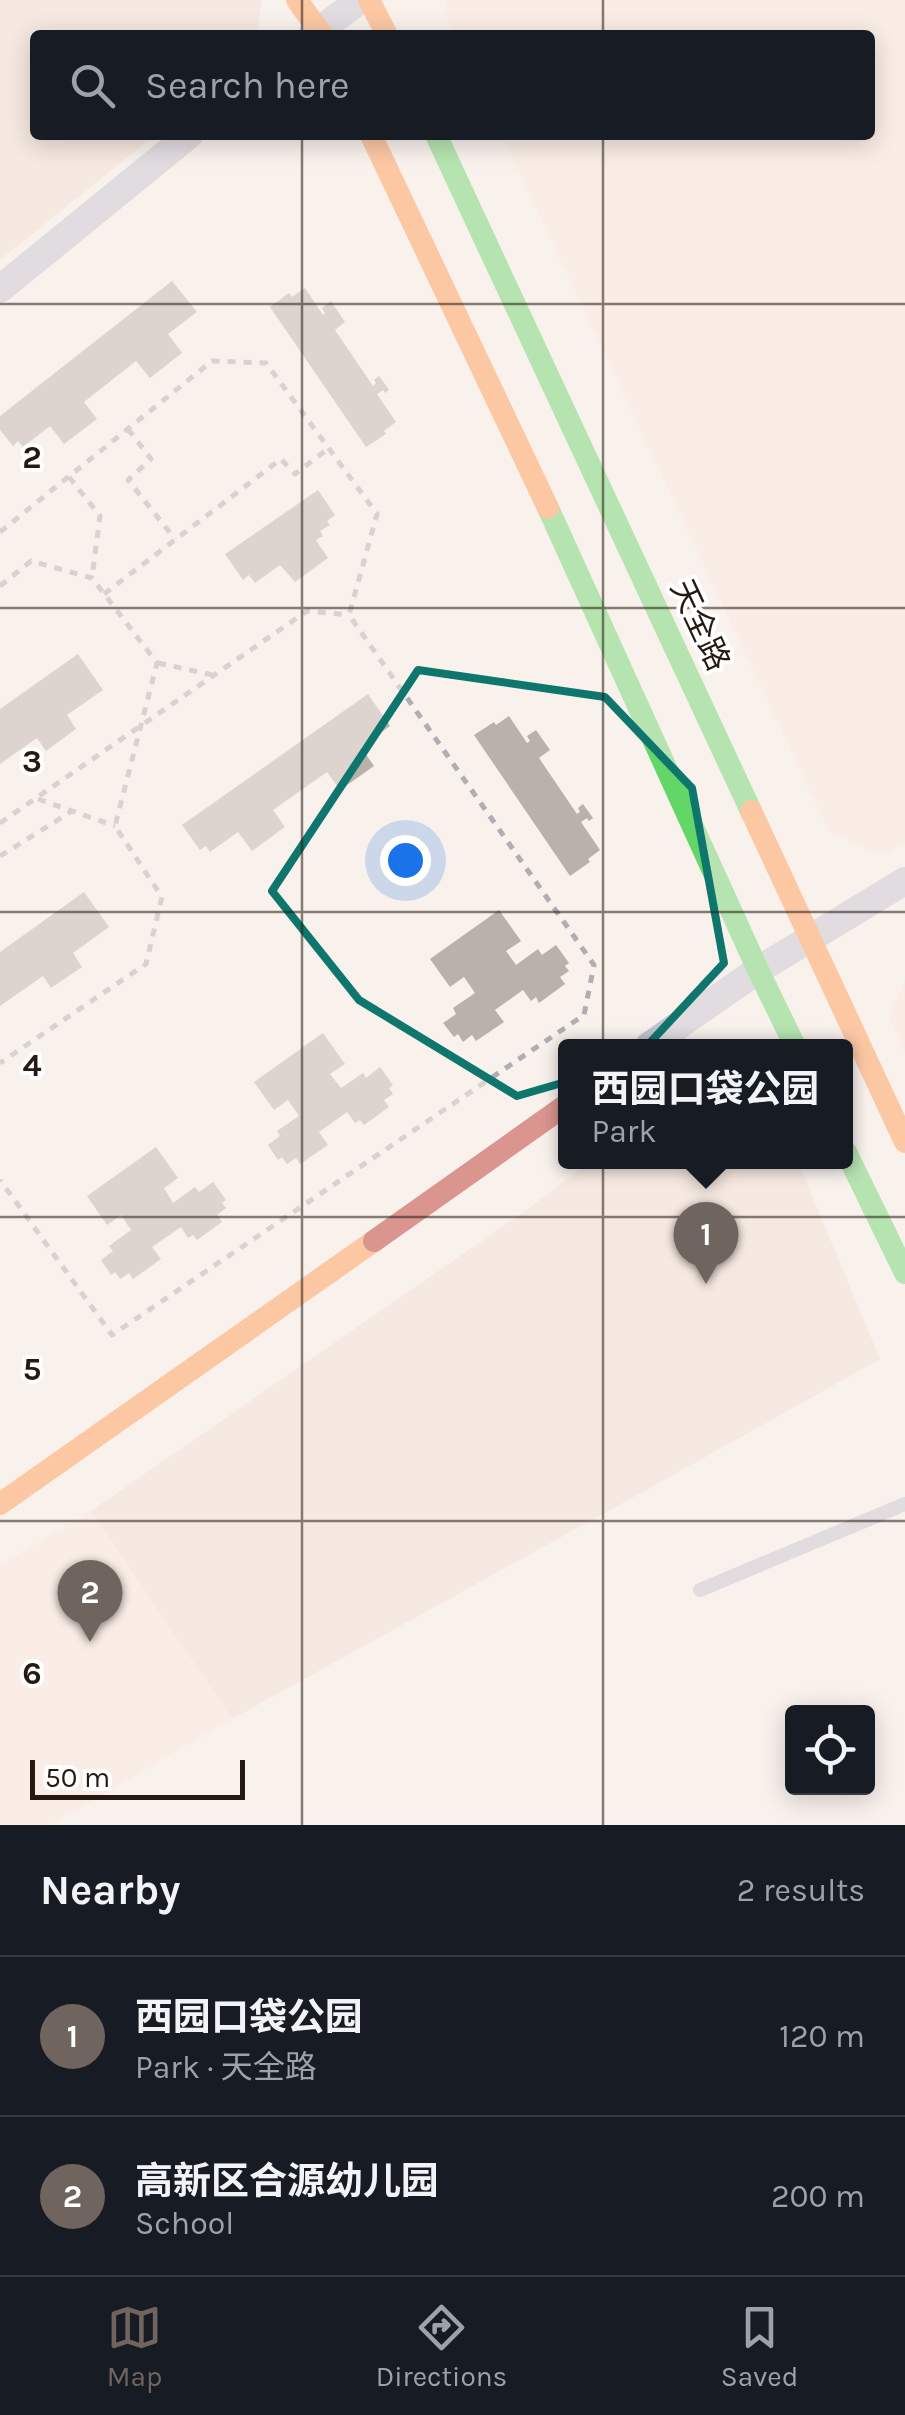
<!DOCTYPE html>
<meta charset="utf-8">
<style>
body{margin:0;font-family:Karla,"Noto Sans SC",sans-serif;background:#242831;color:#f1f3f6}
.controls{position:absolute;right:30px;bottom:30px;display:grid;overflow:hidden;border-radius:10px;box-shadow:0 5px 25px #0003}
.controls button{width:90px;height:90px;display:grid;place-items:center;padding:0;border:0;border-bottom:2px solid #363941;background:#171b24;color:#f1f3f6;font:50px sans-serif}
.scale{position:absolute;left:30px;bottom:25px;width:215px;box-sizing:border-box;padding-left:10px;border:5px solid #251911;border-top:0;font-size:28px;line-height:35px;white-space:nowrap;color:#251911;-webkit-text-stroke:8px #fff;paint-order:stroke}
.you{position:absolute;left:405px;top:860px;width:35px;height:35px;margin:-25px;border:8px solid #fff;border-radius:50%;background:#1a73e8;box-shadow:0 0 0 15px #1a73e833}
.badge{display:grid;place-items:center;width:65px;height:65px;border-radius:50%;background:#6f655e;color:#fff;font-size:32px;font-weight:700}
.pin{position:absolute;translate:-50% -82px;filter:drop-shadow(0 2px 5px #0008)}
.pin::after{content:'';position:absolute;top:52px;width:35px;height:30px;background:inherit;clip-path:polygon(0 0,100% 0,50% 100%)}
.popup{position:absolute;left:558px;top:1039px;width:295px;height:130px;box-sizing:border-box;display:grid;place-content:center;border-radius:10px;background:#171b24;filter:drop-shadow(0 2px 8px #0005);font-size:32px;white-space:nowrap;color:#9ea1a6}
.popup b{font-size:38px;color:#f1f3f6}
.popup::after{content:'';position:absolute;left:50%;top:100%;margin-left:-20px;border:20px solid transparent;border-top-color:#171b24}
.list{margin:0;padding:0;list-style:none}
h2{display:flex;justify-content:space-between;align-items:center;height:130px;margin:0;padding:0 40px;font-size:42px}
h2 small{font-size:32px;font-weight:400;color:#9ea1a6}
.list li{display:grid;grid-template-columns:65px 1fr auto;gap:30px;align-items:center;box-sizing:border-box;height:160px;padding:0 40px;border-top:2px solid #363941}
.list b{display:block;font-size:38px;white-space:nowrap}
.list p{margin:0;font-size:32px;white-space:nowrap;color:#9ea1a6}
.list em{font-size:32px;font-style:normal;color:#9ea1a6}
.icon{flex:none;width:55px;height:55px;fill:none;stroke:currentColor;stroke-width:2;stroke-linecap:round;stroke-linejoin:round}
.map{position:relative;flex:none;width:905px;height:1825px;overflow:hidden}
.search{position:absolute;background:#171b24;box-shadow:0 5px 25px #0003;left:30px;right:30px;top:30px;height:110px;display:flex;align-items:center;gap:25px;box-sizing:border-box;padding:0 35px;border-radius:10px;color:#9ea1a6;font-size:38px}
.sheet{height:450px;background:#171b24}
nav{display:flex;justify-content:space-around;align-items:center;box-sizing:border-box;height:140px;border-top:2px solid #363941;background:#171b24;font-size:28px;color:#9ea1a6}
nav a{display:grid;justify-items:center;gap:5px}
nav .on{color:#6f655e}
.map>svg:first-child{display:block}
</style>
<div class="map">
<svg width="905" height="1825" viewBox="0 0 905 1825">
<rect width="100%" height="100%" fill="#f9f1ec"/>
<!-- built -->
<g fill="#fae9de">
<polygon points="447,0 905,0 905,841 882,856 829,831 502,135 870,135 870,35 455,35 444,11"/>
<polygon points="905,981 905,1052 889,1017"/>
<polygon points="91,1511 232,1719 50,1825 0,1825 0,1565"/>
</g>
<!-- green -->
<g fill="#f2dfd2">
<polygon points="0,0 262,0 257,35 35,35 35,135 155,135 0,260"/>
<polygon points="589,1162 798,1162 880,1359 657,1484 232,1719 91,1511 528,1209"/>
</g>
<!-- building -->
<g fill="#bab1ab">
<polygon points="172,281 197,312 168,334 182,353 150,378 136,361 84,402 97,419 64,444 50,426 23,447 18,441 13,446 0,430 0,416"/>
<polygon points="305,288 323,315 325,313 322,308 331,301 345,322 335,330 373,386 376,383 374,380 379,376 389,390 385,393 383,390 377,394 396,422 384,431 386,434 366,447 270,307 289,293 292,297"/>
<polygon points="318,490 335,515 327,521 330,525 320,531 323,536 316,540 328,558 295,582 280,565 255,583 249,575 243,580 225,554"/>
<polygon points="78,654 103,690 67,715 76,729 46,751 37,738 0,764 0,709"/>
<polygon points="368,694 390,726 361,747 374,766 340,790 327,772 273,810 285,827 252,851 238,832 210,852 206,846 200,850 182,825"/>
<polygon points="509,716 527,743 530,741 527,736 536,730 550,750 539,758 577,814 580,812 578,808 583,804 593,818 589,821 587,818 581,822 600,850 588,859 590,862 570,876 474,735 494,722 496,725"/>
<polygon points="84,892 109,927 73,953 82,967 51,988 43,976 0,1006 0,952"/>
<polygon points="499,910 521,941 506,951 516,965 538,949 542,955 556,945 569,963 565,966 569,971 560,977 565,984 539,1003 536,997 531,1001 523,990 495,1010 504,1022 476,1041 472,1035 463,1042 458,1034 454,1037 443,1023 456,1014 453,1008 475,993 464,977 450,987 430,959"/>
<polygon points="323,1033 345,1064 330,1074 341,1088 363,1073 366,1078 380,1067 393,1085 389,1088 393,1094 384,1100 389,1107 364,1125 360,1120 355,1123 347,1112 319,1132 328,1145 300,1164 296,1158 287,1164 282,1157 278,1160 268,1145 280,1136 277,1131 299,1116 288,1100 274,1110 254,1082"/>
<polygon points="156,1147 178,1178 164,1188 173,1203 195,1187 199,1192 213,1182 226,1200 222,1203 226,1208 217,1215 222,1222 197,1240 193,1235 188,1238 181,1227 152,1247 161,1259 133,1279 129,1273 120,1279 115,1272 111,1275 101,1260 113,1251 109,1246 131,1230 121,1215 107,1225 87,1196"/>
</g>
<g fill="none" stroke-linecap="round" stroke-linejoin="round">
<!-- path -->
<g stroke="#afaeb2" stroke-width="5" stroke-dasharray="8 8" stroke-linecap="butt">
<polyline points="128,429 151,459 128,480 175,539"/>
<polyline points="69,477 100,516 92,577"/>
<polyline points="0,532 212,361 266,363 377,514 349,615 594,965 584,1015 112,1335 0,1180"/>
<polyline points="0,586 31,561 92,578 157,663 115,826 162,897 146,964 0,1063"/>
<polyline points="104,594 281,459 295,474 329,448"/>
<polyline points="158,663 213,675"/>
<polyline points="38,799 115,826"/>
<polyline points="0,823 307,611 349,615"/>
<polyline points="0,856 72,811"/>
</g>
<!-- lane -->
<polyline stroke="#c3c3ce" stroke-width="14" points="700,1590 905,1504"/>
<!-- street -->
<g stroke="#c3c3ce" stroke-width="28">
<polyline points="313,35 360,0"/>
<polyline points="0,289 189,135"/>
<polyline points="649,1046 758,970 905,881"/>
</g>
<!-- fast -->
<g stroke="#63d668" stroke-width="22">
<polyline points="436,135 751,811"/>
<polyline points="548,508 758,970 795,1046"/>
<polyline points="846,1152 905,1273"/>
</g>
<!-- slow -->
<g stroke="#ff974d" stroke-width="22">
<polyline points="297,0 322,35"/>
<polyline points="369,0 387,35"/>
<polyline points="371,135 548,508"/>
<polyline points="751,811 905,1142"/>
<polyline points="0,1504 374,1241"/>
</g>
<!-- jam -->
<polyline stroke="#b3261e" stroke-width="22" points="374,1241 566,1105"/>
</g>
<!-- marked area -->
<path d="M0 0H905V1825H0ZM418,670L605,697L692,788L724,963L631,1063L517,1096L359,1000L272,891Z" fill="#f9f1ec" fill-opacity=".55" fill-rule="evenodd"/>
<path fill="none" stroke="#0f766e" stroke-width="8" stroke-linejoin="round" d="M418,670L605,697L692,788L724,963L631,1063L517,1096L359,1000L272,891Z"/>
<!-- grid -->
<path fill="none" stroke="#251911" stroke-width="2.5" stroke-opacity="0.55" d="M302,0V35M603,0V35M302,135V1825M603,135V1825M0,304H905M0,608H905M0,912H905M0,1217H905M0,1521H905"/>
<g text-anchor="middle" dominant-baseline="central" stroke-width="8" stroke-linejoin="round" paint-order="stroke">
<!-- street labels -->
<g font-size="32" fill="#251911" stroke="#fff">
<text transform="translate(700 625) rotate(65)">天全路</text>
</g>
</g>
<g font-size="32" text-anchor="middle" font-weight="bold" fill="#251911" stroke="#fff" stroke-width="8" stroke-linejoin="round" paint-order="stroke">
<text x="32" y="468">2</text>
<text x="32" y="772">3</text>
<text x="32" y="1076">4</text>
<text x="32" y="1380">5</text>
<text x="32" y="1684">6</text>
</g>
</svg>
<div class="controls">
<button><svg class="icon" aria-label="locate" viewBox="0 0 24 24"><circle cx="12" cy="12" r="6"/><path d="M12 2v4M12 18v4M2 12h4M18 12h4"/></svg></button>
</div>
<div class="scale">50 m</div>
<div class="you"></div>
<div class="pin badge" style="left:706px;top:1284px">1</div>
<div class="popup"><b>西园口袋公园</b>Park</div>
<div class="pin badge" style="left:90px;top:1642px">2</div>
<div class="search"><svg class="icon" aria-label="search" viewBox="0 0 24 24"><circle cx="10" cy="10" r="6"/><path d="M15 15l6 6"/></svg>Search here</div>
</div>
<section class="sheet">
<h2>Nearby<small>2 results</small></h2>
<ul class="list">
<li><span class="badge">1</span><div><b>西园口袋公园</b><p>Park · 天全路</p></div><em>120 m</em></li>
<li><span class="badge">2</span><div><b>高新区合源幼儿园</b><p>School</p></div><em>200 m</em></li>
</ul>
</section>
<nav>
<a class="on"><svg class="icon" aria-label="map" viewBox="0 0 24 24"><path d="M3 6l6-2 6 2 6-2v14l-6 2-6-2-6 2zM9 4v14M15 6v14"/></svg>Map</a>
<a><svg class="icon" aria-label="directions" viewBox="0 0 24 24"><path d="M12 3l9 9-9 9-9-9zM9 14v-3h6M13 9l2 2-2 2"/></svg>Directions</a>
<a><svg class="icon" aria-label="saved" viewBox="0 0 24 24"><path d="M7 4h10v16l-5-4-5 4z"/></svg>Saved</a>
</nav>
